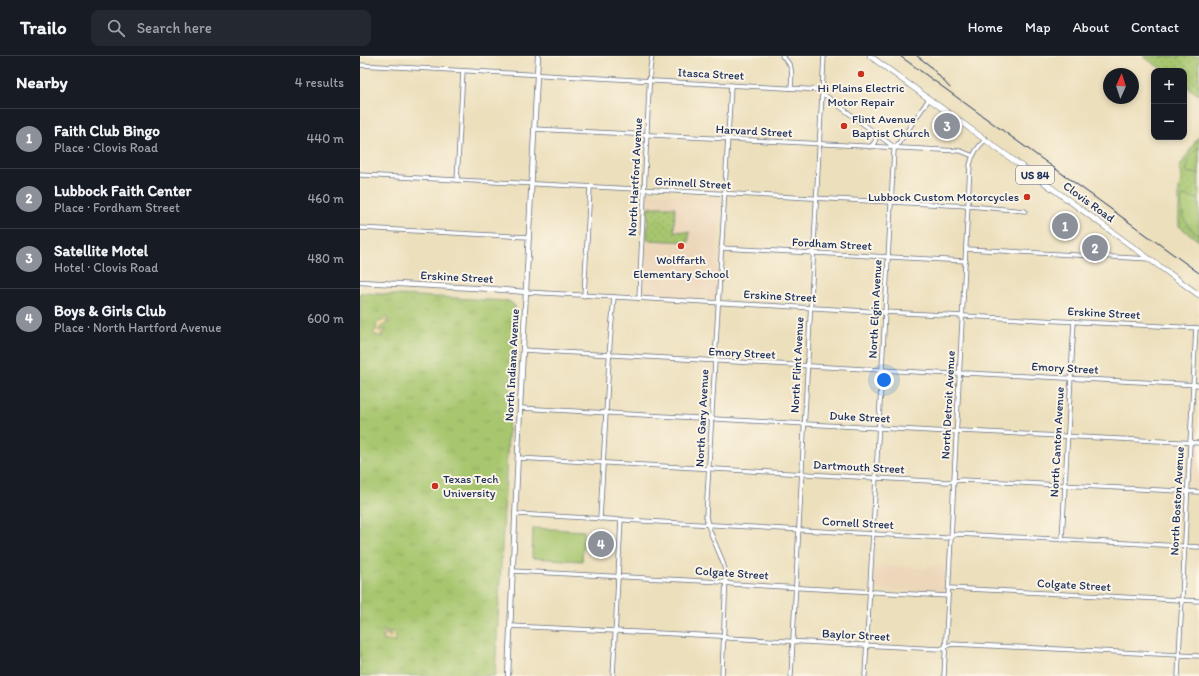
<!DOCTYPE html>
<meta charset="utf-8">
<style>
body{margin:0;font-family:Itim,sans-serif;background:#242831;color:#f1f3f6}
.controls{position:absolute;right:12px;top:12px;display:grid;overflow:hidden;border-radius:8px;box-shadow:0 2px 6px #0003}
.controls button{width:36px;height:36px;display:grid;place-items:center;padding:0;border:0;border-bottom:1px solid #363941;background:#171b24;color:#f1f3f6;font:20px sans-serif}
.compass{position:absolute;left:743px;top:12px;width:36px;height:36px;border-radius:50%;background:#171b24;box-shadow:0 2px 6px #0003;rotate:3deg}
.you{position:absolute;left:524px;top:324px;width:14px;height:14px;margin:-10px;border:3px solid #fff;border-radius:50%;background:#1a73e8;box-shadow:0 0 0 6px #1a73e833}
.badge{display:grid;place-items:center;width:26px;height:26px;border-radius:50%;background:#8c9099;color:#fff;font-size:13px;font-weight:700}
.pin{position:absolute;translate:-50% -50%;border:2px solid #fff;box-shadow:0 1px 4px #0006}
.list{margin:0;padding:0;list-style:none}
h2{display:flex;justify-content:space-between;align-items:center;height:52px;margin:0;padding:0 16px;font-size:17px}
h2 small{font-size:13px;font-weight:400;color:#9ea1a6}
.list li{display:grid;grid-template-columns:26px 1fr auto;gap:12px;align-items:center;box-sizing:border-box;height:60px;padding:0 16px;border-top:1px solid #363941}
.list b{display:block;font-size:15px;white-space:nowrap}
.list p{margin:0;font-size:13px;white-space:nowrap;color:#9ea1a6}
.list em{font-size:13px;font-style:normal;color:#9ea1a6}
.icon{flex:none;width:22px;height:22px;fill:none;stroke:currentColor;stroke-width:2;stroke-linecap:round;stroke-linejoin:round}
.map{position:relative;flex:none;width:839px;height:620px;overflow:hidden}
header{display:flex;align-items:center;gap:24px;box-sizing:border-box;height:56px;padding:0 20px;background:#171b24;border-bottom:1px solid #363941}
header strong{font-size:19px}
nav{display:flex;gap:22px;margin-inline-start:auto;font-size:14px}
.search{width:280px;height:36px;background:#242831;display:flex;align-items:center;gap:10px;box-sizing:border-box;padding:0 14px;border-radius:8px;color:#9ea1a6;font-size:15px}
main{display:flex}
aside{flex:1;background:#171b24}
.map>svg:first-child{display:block}
</style>
<header>
<strong>Trailo</strong>
<div class="search"><svg class="icon" aria-label="search" viewBox="0 0 24 24"><circle cx="10" cy="10" r="6"/><path d="M15 15l6 6"/></svg>Search here</div>
<nav><a>Home</a><a>Map</a><a>About</a><a>Contact</a></nav>
</header>
<main>
<aside>
<h2>Nearby<small>4 results</small></h2>
<ul class="list">
<li><span class="badge">1</span><div><b>Faith Club Bingo</b><p>Place · Clovis Road</p></div><em>440 m</em></li>
<li><span class="badge">2</span><div><b>Lubbock Faith Center</b><p>Place · Fordham Street</p></div><em>460 m</em></li>
<li><span class="badge">3</span><div><b>Satellite Motel</b><p>Hotel · Clovis Road</p></div><em>480 m</em></li>
<li><span class="badge">4</span><div><b>Boys &amp; Girls Club</b><p>Place · North Hartford Avenue</p></div><em>600 m</em></li>
</ul>
</aside>
<div class="map">
<svg width="839" height="620" viewBox="0 0 839 620">
<defs>
<pattern id="grass-tufts" width="24" height="20" patternUnits="userSpaceOnUse"><rect width="24" height="20" fill="#a7c66e"/><path d="M3 7l-1-3M5 7V3M7 7l1-3M15 17l-1-3M17 17v-4M19 17l1-3" fill="none" stroke="#8faa62"/></pattern>
<pattern id="sand-dots" width="8" height="8" patternUnits="userSpaceOnUse"><rect width="8" height="8" fill="#eeda9e"/><path d="M2 2h.1M6 6h.1" fill="none" stroke="#ccbb8a" stroke-width="1.8" stroke-linecap="round"/></pattern>
<pattern id="park-dots" width="8" height="8" patternUnits="userSpaceOnUse"><rect width="8" height="8" fill="#a7c66e"/><path d="M2 2h.1M6 6h.1" fill="none" stroke="#8faa62" stroke-width="1.8" stroke-linecap="round"/></pattern>
</defs>
<rect width="100%" height="100%" fill="#fcf5e5"/>
<filter id="ink" filterUnits="userSpaceOnUse"><feTurbulence type="fractalNoise" baseFrequency=".025" numOctaves="2"/><feDisplacementMap in="SourceGraphic" scale="8" xChannelSelector="R" yChannelSelector="G"/><feConvolveMatrix kernelMatrix="1 2 1 2 8 2 1 2 1" color-interpolation-filters="sRGB"/></filter>
<filter id="wash" filterUnits="userSpaceOnUse"><feTurbulence type="fractalNoise" baseFrequency=".012" numOctaves="4" result="noise"/><feDisplacementMap in="SourceGraphic" scale="16" xChannelSelector="R" yChannelSelector="G"/><feGaussianBlur stdDeviation="0.9" result="paint"/><feColorMatrix in="noise" values="0 0 0 0 0 0 0 0 0 0 0 0 0 0 0 0 0 1.4 0 .05"/><feComposite in="paint" operator="in"/></filter>
<g filter="url(#wash)">
<rect width="100%" height="100%" fill="#ecdfbc"/>
<!-- built -->
<g fill="#edd7bb">
<polygon points="287,137 359,141 360,143 355,242 353,244 282,239"/>
<polygon points="833,389 839,389 839,434 830,433"/>
<polygon points="513,509 567,512 567,509 586,510 584,536 583,537 513,533 512,532"/>
</g>
<!-- grass -->
<polygon fill="url(#grass-tufts)" stroke="#617a66" points="0,237 149,245 155,250 135,620 0,620"/>
<!-- sand -->
<g fill="url(#sand-dots)" stroke="#84847e">
<polygon points="26,261 28,262 26,266 28,268 26,268 20,272 19,274 21,275 26,273 26,275 22,277 21,279 23,280 22,281 16,279 14,279 13,277 17,273 16,269 20,265 23,265"/>
<polygon points="24,574 25,577 26,576 26,578 30,581 31,579 28,575 33,576 36,580 35,582 36,587 29,584 23,585 24,583 22,581 25,581 22,577"/>
</g>
<!-- park -->
<g fill="url(#park-dots)" stroke="#617a66">
<polygon points="783,0 839,0 839,39 824,29 824,15 804,15"/>
<polygon points="839,80 839,185 819,170 819,133 822,118 819,112"/>
<polygon points="288,151 315,151 314,175 329,176 329,186 287,184"/>
</g>
<!-- pitch -->
<g fill="#a7c66e" stroke="#617a66">
<polygon points="839,90 839,118 826,116 830,101"/>
<path d="M822,140L839,143V179C824,170 820,156 822,140Z"/>
<polygon points="173,472 224,475 222,505 172,502"/>
</g>
</g>
<g filter="url(#ink)">
<g fill="none" stroke-linecap="round" stroke-linejoin="round">
<!-- minor casing -->
<g stroke="#646d7f" stroke-width="5">
<g id="minor">
<path d="M422,0C434,10 432,18 431,32"/>
<polyline points="0,9 462,34"/>
<polyline points="462,37 534,91"/>
<polyline points="174,73 601,95 613,100"/>
<path d="M510,91C515,87 517,84 515,78"/>
<polyline points="0,119 609,150 665,155"/>
<polyline points="97,124 103,15"/>
<polyline points="0,172 168,181"/>
<polyline points="361,192 606,205"/>
<polyline points="607,193 790,203"/>
<polyline points="166,236 525,256 839,272"/>
<polyline points="224,240 230,132"/>
<polyline points="279,242 290,13 292,0"/>
<polyline points="163,294 593,318 607,317 839,329"/>
<polyline points="160,352 590,376 602,375 839,387"/>
<polyline points="158,402 587,426 602,424 839,436"/>
<polyline points="156,458 586,482 598,478 839,491"/>
<polyline points="240,463 250,287 254,241"/>
<polyline points="702,484 714,265"/>
<polyline points="153,515 362,526 372,528 588,540"/>
<polyline points="589,532 839,545"/>
<polyline points="151,570 359,580 368,582 580,593 592,588 839,600"/>
<polyline points="253,620 261,463"/>
<path d="M362,620L366,519C363,498 349,481 346,460L371,29"/>
<polyline points="431,620 464,0"/>
<polyline points="505,620 534,94 569,43"/>
<path d="M584,620L610,109C612,98 618,91 626,83"/>
<polyline points="818,620 836,272"/>
</g>
</g>
<!-- major casing -->
<g stroke="#646d7f" stroke-width="6">
<g id="major">
<polyline points="0,226 133,233 166,236"/>
<polyline points="148,620 160,352 178,0"/>
</g>
</g>
<!-- highway casing -->
<g stroke="#646d7f" stroke-width="6">
<polyline id="highway" points="510,0 839,239"/>
</g>
<!-- minor -->
<use href="#minor" stroke="#fff" stroke-width="3.5"/>
<!-- major -->
<use href="#major" stroke="#fff" stroke-width="4.5"/>
<!-- highway -->
<use href="#highway" stroke="#fff" stroke-width="5"/>
<!-- rail -->
<g stroke="#1b2f5e" stroke-width="1">
<polyline points="540,0 839,217"/>
<polyline points="557,0 569,9 590,32"/>
</g>
</g>
</g>
<!-- markers -->
<g fill="#c8321e" stroke="#fcf5e5" stroke-width="1.5">
<circle cx="501" cy="18" r="4"/>
<circle cx="484" cy="70" r="4"/>
<circle cx="667" cy="141" r="4"/>
<circle cx="321" cy="190" r="4"/>
<circle cx="75" cy="430" r="4"/>
</g>
<g text-anchor="middle" dominant-baseline="central" stroke-width="4" stroke-linejoin="round" paint-order="stroke">
<!-- shield labels -->
<rect fill="#fcf5e5" stroke="#5e6a86" stroke-width="1" x="656" y="110" width="38" height="18" rx="3"/>
<g font-size="11" font-weight="bold" fill="#1b2f5e">
<text x="675" y="119">US 84</text>
</g>
<!-- street labels -->
<g font-size="12" fill="#1b2f5e" stroke="#fcf5e5">
<text transform="translate(351 18) rotate(3)">Itasca Street</text>
<text transform="translate(394 75) rotate(3)">Harvard Street</text>
<text transform="translate(275 121) rotate(-87)">North Hartford Avenue</text>
<text transform="translate(333 127) rotate(3)">Grinnell Street</text>
<text transform="translate(729 146) rotate(36)">Clovis Road</text>
<text transform="translate(472 188) rotate(3)">Fordham Street</text>
<text transform="translate(97 221) rotate(3)">Erskine Street</text>
<text transform="translate(420 240) rotate(3)">Erskine Street</text>
<text transform="translate(515 253) rotate(-87)">North Elgin Avenue</text>
<text transform="translate(744 257) rotate(3)">Erskine Street</text>
<text transform="translate(382 297) rotate(3)">Emory Street</text>
<text transform="translate(152 309) rotate(-87)">North Indiana Avenue</text>
<text transform="translate(437 309) rotate(-87)">North Flint Avenue</text>
<text transform="translate(705 312) rotate(3)">Emory Street</text>
<text transform="translate(588 349) rotate(-87)">North Detroit Avenue</text>
<text transform="translate(500 361) rotate(3)">Duke Street</text>
<text transform="translate(342 362) rotate(-87)">North Gary Avenue</text>
<text transform="translate(697 386) rotate(-87)">North Canton Avenue</text>
<text transform="translate(499 411) rotate(3)">Dartmouth Street</text>
<text transform="translate(817 445) rotate(-87)">North Boston Avenue</text>
<text transform="translate(498 467) rotate(3)">Cornell Street</text>
<text transform="translate(372 517) rotate(4)">Colgate Street</text>
<text transform="translate(714 529) rotate(3)">Colgate Street</text>
<text transform="translate(496 579) rotate(3)">Baylor Street</text>
</g>
<!-- poi labels -->
<g font-size="12" fill="#1b2f5e" stroke="#fcf5e5">
<text x="501" y="32">Hi Plains Electric<tspan x="501" dy="14">Motor Repair</tspan></text>
<text x="492" y="63" text-anchor="start">Flint Avenue<tspan x="492" dy="14">Baptist Church</tspan></text>
<text x="659" y="141" text-anchor="end">Lubbock Custom Motorcycles</text>
<text x="321" y="204">Wolffarth<tspan x="321" dy="14">Elementary School</tspan></text>
<text x="83" y="423" text-anchor="start">Texas Tech<tspan x="83" dy="14">University</tspan></text>
</g>
</g>
</svg>
<div class="controls">
<button>+</button>
<button>−</button>
</div>
<svg class="compass" viewBox="-18 -18 36 36"><path d="M0-13l5 13h-10z" fill="#e53935"/><path d="M0 13l5-13h-10z" fill="#9ea1a6"/></svg>
<div class="you"></div>
<div class="pin badge" style="left:705px;top:170px">1</div>
<div class="pin badge" style="left:735px;top:192px">2</div>
<div class="pin badge" style="left:587px;top:70px">3</div>
<div class="pin badge" style="left:241px;top:488px">4</div>
</div>
</main>
